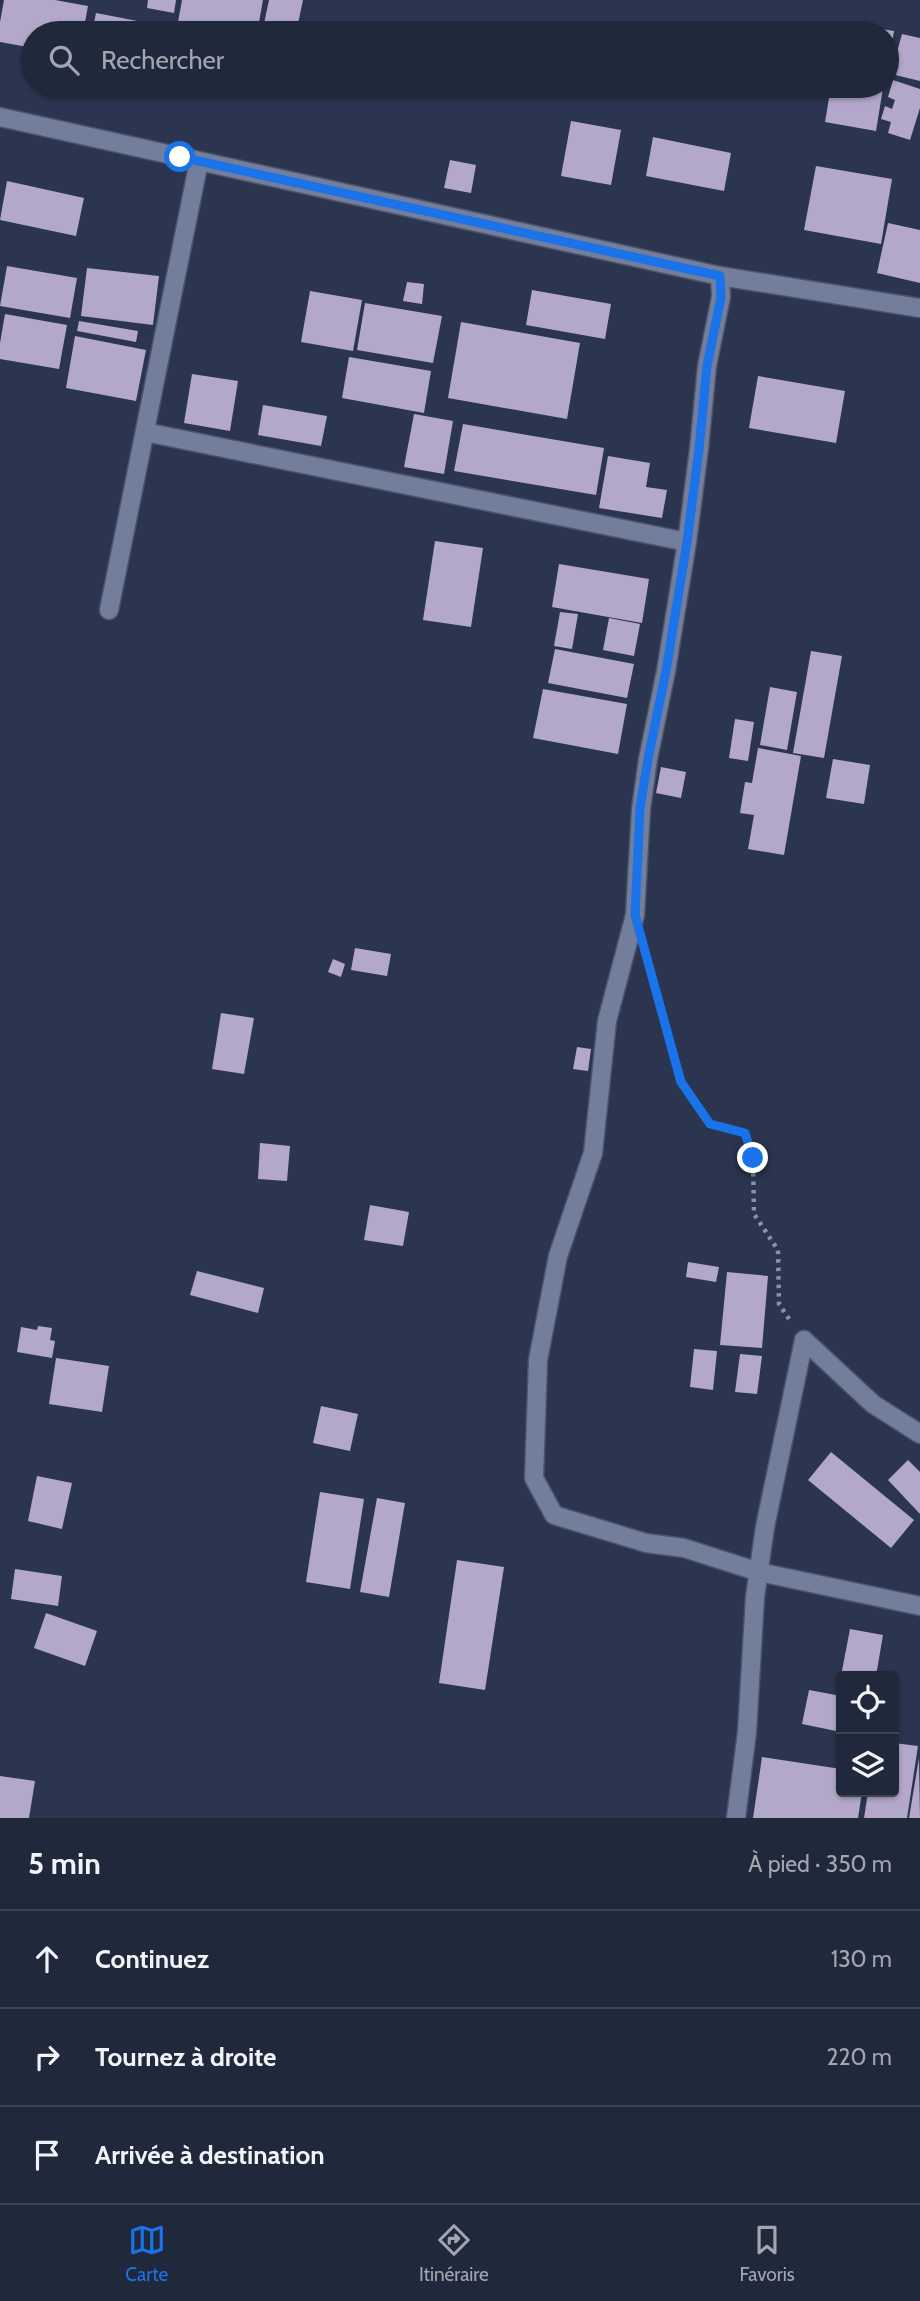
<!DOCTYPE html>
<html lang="fr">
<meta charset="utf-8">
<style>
body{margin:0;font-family:Cabin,sans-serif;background:#2d3446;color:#f1f3f6}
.controls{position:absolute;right:21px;bottom:21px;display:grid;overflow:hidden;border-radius:7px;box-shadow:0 2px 5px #0004}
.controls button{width:63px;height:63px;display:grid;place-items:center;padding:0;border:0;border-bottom:2px solid #3d4455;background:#20283b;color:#f1f3f6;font:35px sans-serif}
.stop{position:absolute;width:21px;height:21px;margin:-16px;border:5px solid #1a73e8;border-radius:50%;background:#fff}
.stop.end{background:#1a73e8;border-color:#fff;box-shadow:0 2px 7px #0008}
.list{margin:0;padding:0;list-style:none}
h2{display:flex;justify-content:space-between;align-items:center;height:91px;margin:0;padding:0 28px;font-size:30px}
h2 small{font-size:23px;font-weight:400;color:#a2a6af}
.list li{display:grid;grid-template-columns:46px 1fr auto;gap:21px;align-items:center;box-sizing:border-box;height:98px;padding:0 28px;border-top:2px solid #3d4455}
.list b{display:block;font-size:26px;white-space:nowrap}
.list em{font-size:23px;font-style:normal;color:#a2a6af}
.icon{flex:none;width:38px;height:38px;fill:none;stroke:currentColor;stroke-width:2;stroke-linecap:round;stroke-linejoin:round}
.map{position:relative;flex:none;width:920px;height:1818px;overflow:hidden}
.search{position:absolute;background:#20283b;box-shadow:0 2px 5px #0004;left:21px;right:21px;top:21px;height:77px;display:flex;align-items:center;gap:18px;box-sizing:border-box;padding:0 24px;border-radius:38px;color:#a2a6af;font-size:26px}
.sheet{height:385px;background:#20283b}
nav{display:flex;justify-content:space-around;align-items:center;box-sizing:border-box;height:98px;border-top:2px solid #3d4455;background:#20283b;font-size:19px;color:#a2a6af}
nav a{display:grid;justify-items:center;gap:4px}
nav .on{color:#1a73e8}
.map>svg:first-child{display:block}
</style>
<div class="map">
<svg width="920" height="1818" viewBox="0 0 920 1818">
<rect width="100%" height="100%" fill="#2b354f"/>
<!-- building -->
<g fill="#b3a8c9">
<polygon points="4,0 55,0 88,6 83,33 33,33 33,48 0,42 0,22"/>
<polygon points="148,0 176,0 174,13 147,8"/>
<polygon points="182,0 263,0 257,33 233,33 178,22"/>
<polygon points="269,0 303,0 296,33 262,33"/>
<polygon points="96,13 174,28 173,33 92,33"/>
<polygon points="763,22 818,32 817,33 761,33"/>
<polygon points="851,24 894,31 888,69 887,33 849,33"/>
<polygon points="902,34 920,38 920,81 891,74"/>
<polygon points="893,80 920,89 920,108 910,140 888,133 891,122 881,119 885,106 892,109 895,100 888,97"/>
<polygon points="831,86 870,86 883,88 876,131 825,122"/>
<polygon points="571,121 621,130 611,185 561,176"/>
<polygon points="653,137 731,153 724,191 646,176"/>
<polygon points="450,160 476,165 471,193 444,188"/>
<polygon points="816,166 892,179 881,244 804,230"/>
<polygon points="7,181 84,198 76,236 0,220"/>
<polygon points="888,223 920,230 920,283 877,273"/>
<polygon points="7,266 77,278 70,318 0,306"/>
<polygon points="87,268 159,276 153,325 81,316"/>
<polygon points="407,282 424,284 422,304 403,301"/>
<polygon points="532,290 611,304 605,339 526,325"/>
<polygon points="310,291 362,300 353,351 301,342"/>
<polygon points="365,303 442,316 433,363 357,350"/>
<polygon points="5,314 67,325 59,369 0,359 0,343"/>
<polygon points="79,321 138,331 136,342 77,331"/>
<polygon points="461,322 580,343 567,419 448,398"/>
<polygon points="75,336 146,350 136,401 66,388"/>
<polygon points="349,357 431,371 424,413 342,398"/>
<polygon points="192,374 238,381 230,431 184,423"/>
<polygon points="758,376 845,391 836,443 749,428"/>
<polygon points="263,405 327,416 321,446 258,435"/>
<polygon points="414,414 453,421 444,474 404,467"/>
<polygon points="463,424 604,448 596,495 454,471"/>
<polygon points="608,456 650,463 646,487 667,490 662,518 599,508"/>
<polygon points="435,541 483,548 471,627 423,620"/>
<polygon points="559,564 649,579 642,623 552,607"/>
<polygon points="560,612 578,614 572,649 554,646"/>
<polygon points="609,618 640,624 634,656 603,650"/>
<polygon points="555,649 634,664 627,698 548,683"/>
<polygon points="811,651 842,656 824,758 793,753"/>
<polygon points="770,687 797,692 787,750 760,745"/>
<polygon points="543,689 627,704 618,754 533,738"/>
<polygon points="735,719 754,722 748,761 729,758"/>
<polygon points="758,748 801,756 784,855 748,849 754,815 740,813 745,782 752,783"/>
<polygon points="833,759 870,765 864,804 826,798"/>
<polygon points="661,767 686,772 681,798 656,793"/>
<polygon points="355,948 391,954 387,976 351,970"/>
<polygon points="333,959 345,964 341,977 328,972"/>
<polygon points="221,1013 254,1018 244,1074 212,1069"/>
<polygon points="577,1047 591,1049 588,1071 573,1069"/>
<polygon points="260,1143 290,1146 287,1181 258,1179"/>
<polygon points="370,1205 409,1212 403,1246 364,1240"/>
<polygon points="688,1262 719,1267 716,1282 686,1277"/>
<polygon points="197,1271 264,1288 258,1313 190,1295"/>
<polygon points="727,1272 768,1276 762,1348 720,1345"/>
<polygon points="38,1326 52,1328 50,1340 55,1341 52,1358 17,1352 21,1327 37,1330"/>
<polygon points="694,1349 717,1351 713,1390 690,1387"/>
<polygon points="740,1354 762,1356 757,1394 735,1392"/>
<polygon points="56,1358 109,1366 102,1412 49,1404"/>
<polygon points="321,1406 358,1414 350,1451 313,1443"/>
<polygon points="831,1452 914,1520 891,1548 808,1480"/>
<polygon points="908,1460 920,1472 920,1514 888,1480"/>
<polygon points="37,1476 72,1483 62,1529 28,1521"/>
<polygon points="320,1492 364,1499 350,1589 306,1582"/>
<polygon points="377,1498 405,1503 389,1597 360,1592"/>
<polygon points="457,1560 504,1567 485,1690 439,1683"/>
<polygon points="15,1569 62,1576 58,1606 11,1599"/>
<polygon points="46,1613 97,1631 85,1666 34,1648"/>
<polygon points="850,1629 883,1635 876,1676 841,1676"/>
<polygon points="809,1690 841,1696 841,1732 802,1724"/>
<polygon points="894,1743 918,1746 907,1818 864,1818 868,1792 894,1792"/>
<polygon points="762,1757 841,1769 841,1792 862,1792 858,1818 753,1818"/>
<polygon points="919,1758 920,1818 909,1818"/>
<polygon points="0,1776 35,1781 29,1818 0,1818"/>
</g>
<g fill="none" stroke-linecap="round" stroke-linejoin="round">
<!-- minor casing -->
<g stroke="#4b5369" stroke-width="21">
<g id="minor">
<polyline points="0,117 720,276 920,308"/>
<polyline points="720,276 721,297 707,366 699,449 687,542 666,671 648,759 641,809 635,915 607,1021 593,1153 558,1256 538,1360 534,1478 554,1515 646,1543 684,1548 759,1572 920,1606"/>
<polyline points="145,432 687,542"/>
<polyline points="109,610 199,161"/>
<polyline points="804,1340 873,1404 920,1434"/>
<polyline points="736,1818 747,1732 755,1597 765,1527 804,1340"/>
</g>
</g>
<!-- path -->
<polyline stroke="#8a92a7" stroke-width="4.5" stroke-dasharray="3.5 5" stroke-linecap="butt" points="647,960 681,1082 710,1124 745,1133 753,1158 754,1214 778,1250 779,1304 791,1322"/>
<!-- minor -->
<use href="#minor" stroke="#727e9c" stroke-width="18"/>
</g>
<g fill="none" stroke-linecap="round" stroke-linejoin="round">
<!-- route -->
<polyline stroke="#1a73e8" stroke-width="9" points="180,157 720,276 721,297 707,366 699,449 687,542 666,671 648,759 640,808 635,915 681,1082 710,1124 745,1133 753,1158"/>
</g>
</svg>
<div class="controls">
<button><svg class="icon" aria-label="locate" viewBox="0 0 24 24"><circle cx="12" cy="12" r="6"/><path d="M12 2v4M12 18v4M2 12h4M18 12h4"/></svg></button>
<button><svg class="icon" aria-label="layers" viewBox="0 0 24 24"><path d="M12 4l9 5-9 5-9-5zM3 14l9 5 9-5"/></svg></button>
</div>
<div class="stop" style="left:180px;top:157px"></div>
<div class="stop end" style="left:753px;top:1158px"></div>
<div class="search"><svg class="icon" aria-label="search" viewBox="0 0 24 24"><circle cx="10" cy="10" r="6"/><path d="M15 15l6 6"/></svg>Rechercher</div>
</div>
<section class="sheet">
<h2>5 min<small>À pied · 350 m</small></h2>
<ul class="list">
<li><svg class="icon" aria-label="ahead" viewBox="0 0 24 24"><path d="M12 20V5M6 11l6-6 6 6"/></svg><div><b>Continuez</b></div><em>130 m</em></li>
<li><svg class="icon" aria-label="right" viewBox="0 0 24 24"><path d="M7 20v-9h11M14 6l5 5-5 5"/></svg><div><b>Tournez à droite</b></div><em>220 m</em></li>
<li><svg class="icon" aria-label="arrive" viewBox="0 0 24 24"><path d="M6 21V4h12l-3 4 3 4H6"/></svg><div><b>Arrivée à destination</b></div></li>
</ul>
</section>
<nav>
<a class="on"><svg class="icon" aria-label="map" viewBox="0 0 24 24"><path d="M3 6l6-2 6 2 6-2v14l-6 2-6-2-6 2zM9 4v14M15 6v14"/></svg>Carte</a>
<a><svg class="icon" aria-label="directions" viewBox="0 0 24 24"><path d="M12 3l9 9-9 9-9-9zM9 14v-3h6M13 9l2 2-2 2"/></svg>Itinéraire</a>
<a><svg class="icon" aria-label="saved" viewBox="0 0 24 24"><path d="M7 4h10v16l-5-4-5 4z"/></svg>Favoris</a>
</nav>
